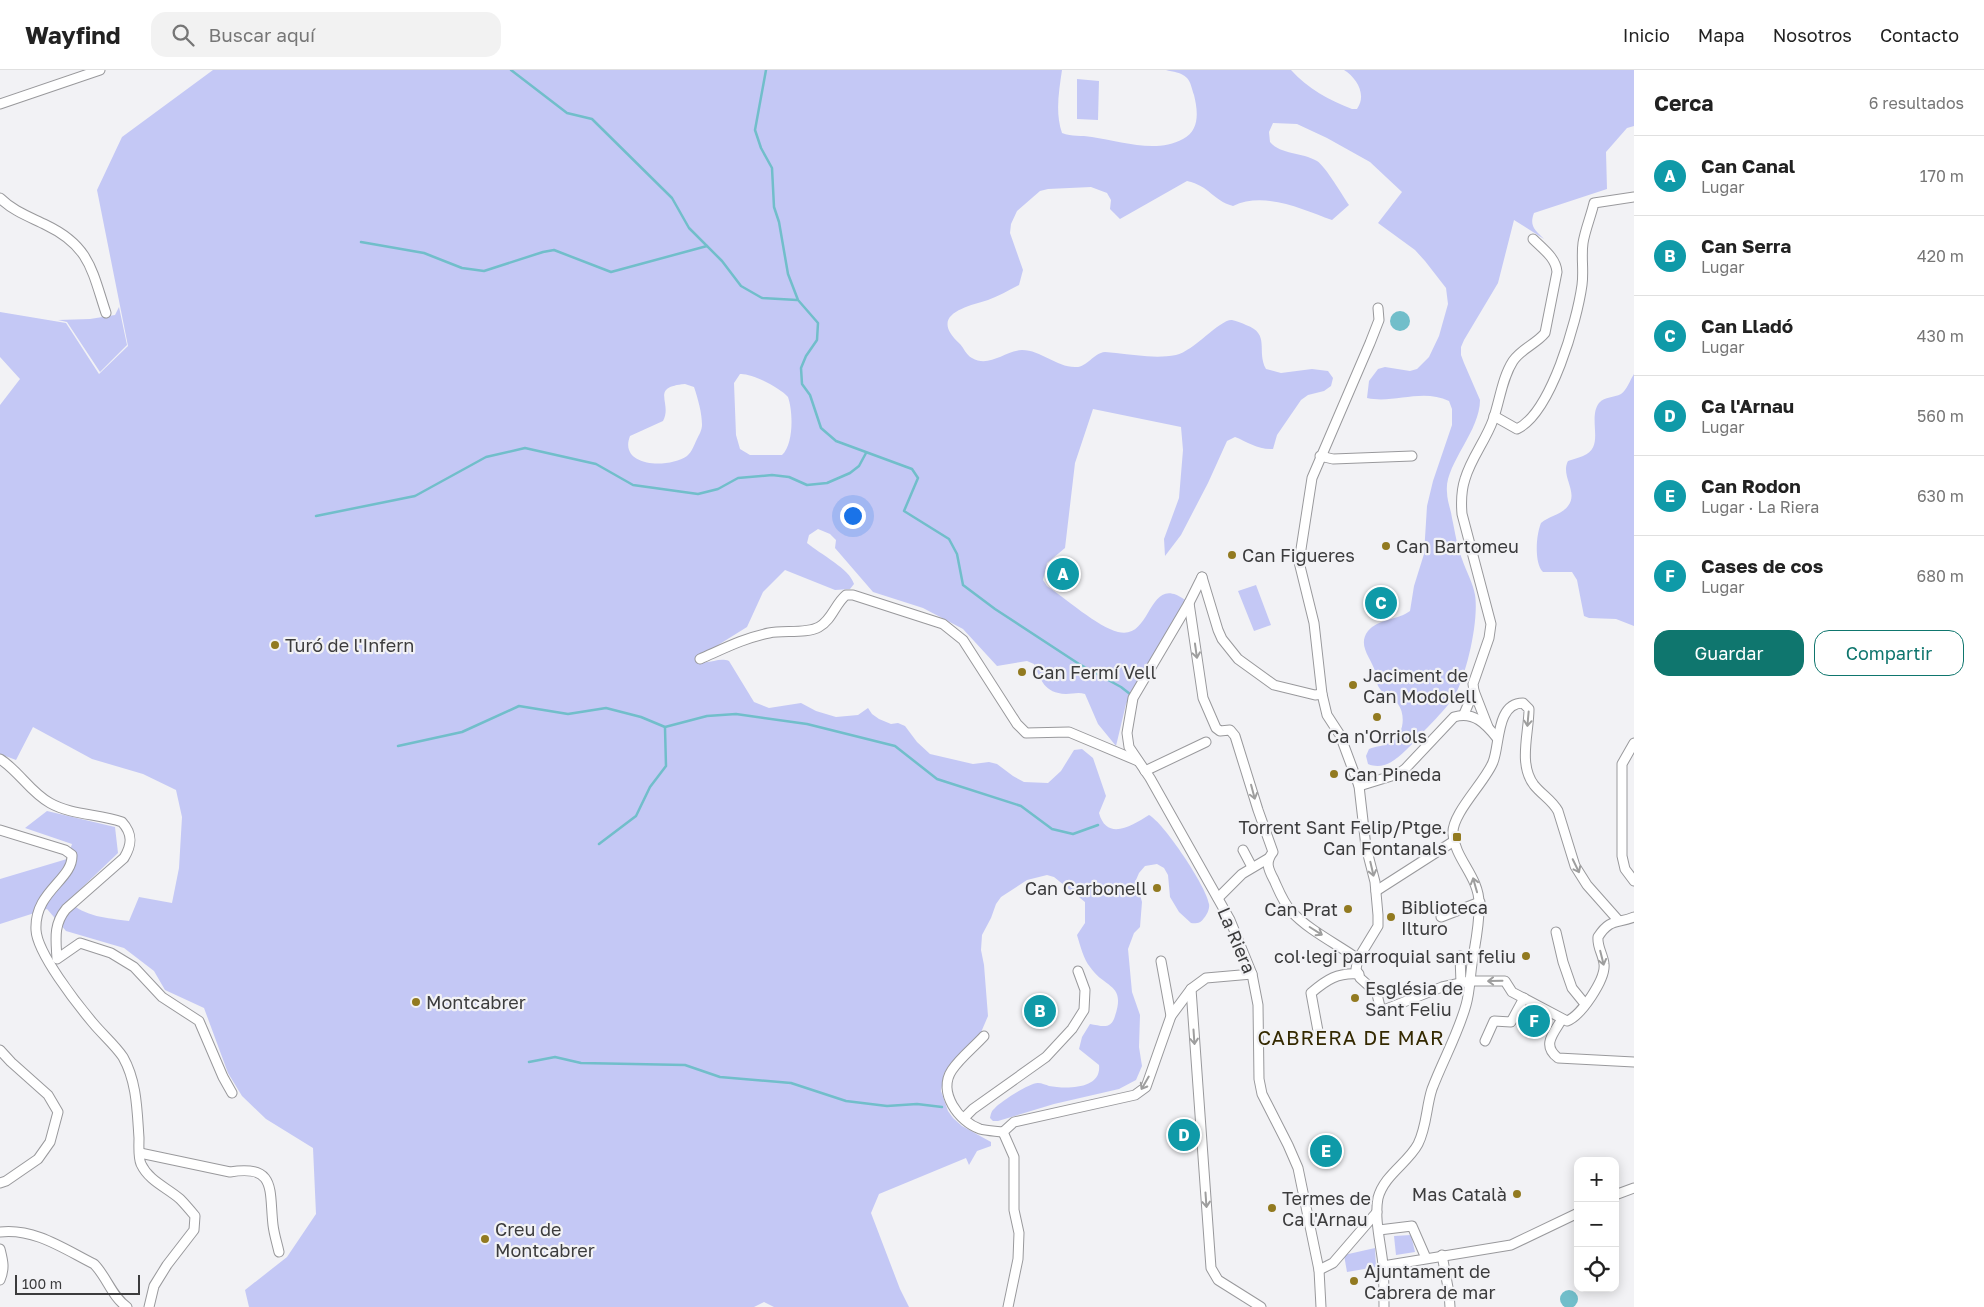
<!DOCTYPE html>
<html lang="es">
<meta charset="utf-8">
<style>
body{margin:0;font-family:"Golos Text",sans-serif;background:#f2f2f2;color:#222}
.controls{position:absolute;right:15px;bottom:15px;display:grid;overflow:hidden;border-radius:10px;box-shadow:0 2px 12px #0003}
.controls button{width:45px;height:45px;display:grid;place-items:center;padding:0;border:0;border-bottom:1px solid #e0e0e0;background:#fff;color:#222;font:25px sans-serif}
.scale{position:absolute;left:15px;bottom:12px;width:125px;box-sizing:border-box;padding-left:5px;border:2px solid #3c3c3d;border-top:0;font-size:14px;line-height:18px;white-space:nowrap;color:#3c3c3d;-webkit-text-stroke:4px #f2f2f5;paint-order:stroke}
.you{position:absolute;left:852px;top:445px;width:18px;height:18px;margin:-12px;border:4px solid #fff;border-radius:50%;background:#1a73e8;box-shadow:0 0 0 8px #1a73e833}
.badge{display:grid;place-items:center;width:32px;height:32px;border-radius:50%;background:#0f766e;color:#fff;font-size:16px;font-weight:700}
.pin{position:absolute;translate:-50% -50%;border:2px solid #fff;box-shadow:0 1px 5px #0006}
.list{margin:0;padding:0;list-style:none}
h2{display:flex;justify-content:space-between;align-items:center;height:65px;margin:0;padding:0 20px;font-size:21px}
h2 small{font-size:16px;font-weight:400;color:#767676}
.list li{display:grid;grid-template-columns:32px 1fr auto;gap:15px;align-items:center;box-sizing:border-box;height:80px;padding:0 20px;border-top:1px solid #e0e0e0}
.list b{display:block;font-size:19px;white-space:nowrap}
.list p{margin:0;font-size:16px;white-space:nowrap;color:#767676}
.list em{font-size:16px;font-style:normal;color:#767676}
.actions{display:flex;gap:10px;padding:15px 20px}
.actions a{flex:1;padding:11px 0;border:1px solid #0f766e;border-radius:15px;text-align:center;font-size:18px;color:#0f766e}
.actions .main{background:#0f766e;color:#fff}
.icon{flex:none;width:28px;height:28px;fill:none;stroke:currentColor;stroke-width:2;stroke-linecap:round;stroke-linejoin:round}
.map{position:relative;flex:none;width:1634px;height:1237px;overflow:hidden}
header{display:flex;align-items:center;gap:30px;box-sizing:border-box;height:70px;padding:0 25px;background:#fff;border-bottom:1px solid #e0e0e0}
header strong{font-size:24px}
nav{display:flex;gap:28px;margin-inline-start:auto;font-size:18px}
.search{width:350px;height:45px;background:#f2f2f2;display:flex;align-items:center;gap:12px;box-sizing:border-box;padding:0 18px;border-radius:15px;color:#767676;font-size:19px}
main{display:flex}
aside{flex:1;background:#fff}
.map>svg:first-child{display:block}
</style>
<header>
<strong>Wayfind</strong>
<div class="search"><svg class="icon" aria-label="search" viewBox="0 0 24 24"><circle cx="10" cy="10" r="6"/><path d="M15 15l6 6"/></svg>Buscar aquí</div>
<nav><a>Inicio</a><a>Mapa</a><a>Nosotros</a><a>Contacto</a></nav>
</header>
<main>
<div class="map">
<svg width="1634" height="1237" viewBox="0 0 1634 1237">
<rect width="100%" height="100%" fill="#f2f2f5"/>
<!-- green -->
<g fill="#c4c8f5" fill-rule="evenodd">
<path d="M213,0H1062C1059,21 1055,43 1062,63C1072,67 1081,65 1092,67C1120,71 1156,84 1183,69C1200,60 1198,41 1194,25C1192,20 1191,12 1187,8C1181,2 1173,2 1166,0H1291C1308,19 1329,30 1352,39H1357C1367,25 1357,8 1344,0H1634V56L1627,58L1606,82L1607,119L1534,143C1529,156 1535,160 1544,169L1514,150L1498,213L1464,270L1461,277V285L1464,293L1480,330C1480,362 1444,395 1447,422C1447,431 1451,440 1452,448C1455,462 1457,476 1462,489C1466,501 1473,513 1475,525C1479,550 1467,603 1455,625C1447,639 1426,658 1415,671C1402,684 1387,702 1368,694L1366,686L1369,679C1376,676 1385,676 1391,672C1404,665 1406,645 1398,634C1393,628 1385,626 1380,619C1376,614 1376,607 1375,601C1371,588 1357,575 1368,561C1378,549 1398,550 1410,541L1414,516L1424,484L1427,436L1433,411L1452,355V339L1449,331C1422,318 1394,334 1367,328L1369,311L1378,299L1385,297L1410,301L1417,299L1429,287L1439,266L1448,234L1446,218L1425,191L1415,180L1378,153L1402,122L1370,92L1327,68L1297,54L1273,53L1269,62L1270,72C1281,85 1302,82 1317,91C1326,97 1342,125 1349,135L1332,150C1302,139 1264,121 1233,136C1212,130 1210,116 1187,111L1120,149L1110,139L1111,130L1107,123L1091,117L1048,119L1040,121L1017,141L1011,154L1010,163L1023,200L1019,215C1009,220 999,226 988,230C965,237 928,245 960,274C964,278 966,285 972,288C989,298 1005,281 1022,280C1041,280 1056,297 1075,297C1087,298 1093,283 1105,282C1109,282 1112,283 1116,283C1136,285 1156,289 1176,285C1194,281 1220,249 1232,250C1237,251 1242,253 1246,255C1271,264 1256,281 1266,299L1281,303L1312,299L1328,301L1333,308L1331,316L1324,321L1308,325L1301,330L1277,365L1273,379C1258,380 1248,372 1235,367L1227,371L1208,413L1181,465L1165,486L1164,469L1179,428L1183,380L1181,357L1093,339L1075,393L1065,478L1047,493L1043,510L1047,516C1065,528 1098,557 1118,562C1153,571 1147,502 1185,530L1126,634L1116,676L1098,654L1085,624C1078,622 1073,624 1066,624C1044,623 1041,610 1034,594L1027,591L997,596L963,559L923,538L873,522L835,478L836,470L830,464L818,459L809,465L807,473C820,484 850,499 854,514L850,519L835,520L785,500L763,522L747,557L702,585L698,591C710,595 718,587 729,591L754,632L769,638L801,633L816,641L836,647L858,645L868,638L872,644L879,649L891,654L898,653L905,656L917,672L930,684L973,694L989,692L997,694L1013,706L1024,712L1048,713L1061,701L1074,680L1082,679L1093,688L1106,726L1099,743C1107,772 1133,755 1149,745C1163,752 1207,817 1209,834C1210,838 1207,845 1204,848C1201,853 1196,854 1191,853L1179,842L1170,827L1168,805L1164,798L1157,794L1145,796L1139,803L1136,810L1142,832L1140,857L1134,863L1128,879L1132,922L1140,945L1139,977L1142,996L1136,1010L1119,1019L1054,1034L998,1051H993L990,1048C991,1044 991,1041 995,1038C1000,1032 1031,1012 1038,1013C1042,1013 1046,1015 1049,1016C1065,1019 1102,1020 1099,995L1079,979L1082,967L1090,954C1102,956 1111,960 1115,946C1126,913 1105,919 1090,897C1084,890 1080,875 1077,865L1085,853V832L1054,807L1047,805L1027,810L1001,827L996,834L991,848L982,865L981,880L984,895L988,946L979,967L944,1003L941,1021L948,1041L953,1048L962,1056L991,1072V1076L977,1081L969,1095L966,1088L879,1124L871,1143L900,1219L909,1237H774L764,1232L754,1237H249L245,1220L287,1187L316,1144L313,1078L266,1049L242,1026L228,1003L204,938L165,920L154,901L124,878L66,861L47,839L0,854V809L67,789L72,774L25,758L47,741L115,757L118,783L68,831C85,847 107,848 129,851L139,827L172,833L179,798L182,747L176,720L143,704L92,689L33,657L16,690L0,684V335L20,309L0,287V242L66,253L99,304L128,276L97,120L122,67ZM740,304C752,303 780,318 788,327C793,341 794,374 782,385H750L740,379L736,365L734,313ZM685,314L694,317C698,329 702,343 702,355C702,360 699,365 697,369C694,375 692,382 687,386C668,399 618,397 630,366L663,351C673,333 649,317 685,314Z"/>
<polygon points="1077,9 1099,11 1098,50 1077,49"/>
<polygon points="119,237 127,275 100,302 67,252 58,250 90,249 115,245"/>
<path d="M1634,304V556L1616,549L1589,548L1584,546L1577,510L1572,502H1543C1534,493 1536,465 1541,453C1549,446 1561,445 1568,436C1579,422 1560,406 1568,391C1573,389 1579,388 1583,386C1606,377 1587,349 1599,333C1605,326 1614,328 1621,324C1627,320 1630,310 1634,304Z"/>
<polygon points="1256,515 1271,555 1254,561 1238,521"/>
<polygon points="1411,1165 1415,1182 1396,1185 1394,1166"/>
<polygon points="1375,1178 1376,1197 1347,1202 1344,1185"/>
</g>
<!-- water -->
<g fill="#71beca">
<circle cx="1400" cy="251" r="10"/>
<circle cx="1569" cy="1229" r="9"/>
</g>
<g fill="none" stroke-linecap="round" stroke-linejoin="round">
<!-- stream -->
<g stroke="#71beca" stroke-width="2.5">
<polyline points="511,0 567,43 592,49 672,128 689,158 722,191 741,216 762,228 797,230"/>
<polyline points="766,0 755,60 761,78 772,98 774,137 779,152 788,204 798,230 818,253 817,270 806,286 801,298 802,314 810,325 821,358 836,371 912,399 918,408 904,441 949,469 957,484 963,515 995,539 1079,594 1121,617 1130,624"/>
<polyline points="361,172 424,183 462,198 484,201 543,182 554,180 611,202 707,176"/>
<polyline points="316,446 415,426 486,387 525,378 596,394 633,415 698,424 718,419 738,408 772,405 789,407 807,415 827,413 850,403 859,396 866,383"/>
<polyline points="398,676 462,662 519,636 568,644 606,638 641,647 665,657 707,646 736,644 807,654 895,676 937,709 1021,736 1052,759 1073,764 1098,755"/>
<polyline points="599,774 636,746 650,717 666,696 665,658"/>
<polyline points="529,992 555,987 581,993 685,995 720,1007 791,1013 846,1031 887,1036 917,1034 942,1037"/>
</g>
<!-- street casing -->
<g stroke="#99999c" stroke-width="11">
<g id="street">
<polyline points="0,34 100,0"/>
<path d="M0,128C13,141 30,147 46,155C90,176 92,201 106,243"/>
<path d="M1378,238L1379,250L1370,273L1312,408L1299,492L1314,553L1322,624L1327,645L1340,665L1359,716L1366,777L1375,812L1378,845V856L1358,889L1356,899L1360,908L1370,917L1376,920L1381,941L1442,917L1470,911H1505L1512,922L1567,951C1581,946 1606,909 1604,894C1603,884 1597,877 1598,867C1610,848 1617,854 1634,847"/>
<path d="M1494,346L1517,359C1551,343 1577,251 1582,215C1584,201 1581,187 1583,173C1585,160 1591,146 1594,133L1634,127"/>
<polyline points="1320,386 1333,389 1412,386"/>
<polyline points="1202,507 1189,533 1133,628 1127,663 1129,677 1150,708 1230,850 1252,904 1258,935 1259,1009 1262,1024 1288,1075 1298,1098 1319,1200 1321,1237"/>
<polyline points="1202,507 1218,560 1222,569 1238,589 1274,615 1315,625 1322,624"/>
<path d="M1189,533L1203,628L1216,658L1220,661L1230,660L1235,666L1258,740L1273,782C1265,792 1268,799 1274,810C1279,821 1283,832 1291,841C1308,860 1337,874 1358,889"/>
<path d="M700,589C723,579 744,568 769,563C783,560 807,564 819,557C832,550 835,534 846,525H853L943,554L963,570L1017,654L1026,663L1069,662L1138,691"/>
<polyline points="1464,644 1474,621"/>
<path d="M1488,657L1474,621L1473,614L1489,568L1491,554L1462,444C1461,432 1461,421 1465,409C1471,388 1486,370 1493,350C1500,330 1502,308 1513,291C1521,279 1536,274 1545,263L1557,202C1556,188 1543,179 1533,169"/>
<polyline points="1634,673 1622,694 1622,786 1625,799 1634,811"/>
<path d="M0,689C19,701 30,722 50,733C71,745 99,744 122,752C133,764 132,775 124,788L66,839C53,855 56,870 57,889L80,873L111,883L134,897L162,927L199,951L223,1007L232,1023"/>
<polyline points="1145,701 1206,672"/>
<path d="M1359,716L1398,704L1405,699L1454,647C1474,641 1486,654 1497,668"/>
<path d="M0,760L65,780L72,785C73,810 34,821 36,860C37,883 77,934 93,953C102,964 115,975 123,987C137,1012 137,1040 139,1068C139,1076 138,1087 141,1094C149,1111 166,1117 180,1129C185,1134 190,1140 195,1146L194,1160L167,1195L154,1216L149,1237"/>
<polyline points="1243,780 1252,797"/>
<polyline points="1376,821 1454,771"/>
<polyline points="1218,828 1242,804 1269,788"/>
<polyline points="1441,847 1480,832"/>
<polyline points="1556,862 1563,892 1572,918 1585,934"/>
<polyline points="1460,886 1461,913"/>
<polyline points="1161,891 1171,946"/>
<polyline points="1191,919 1211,1198 1218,1210 1261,1237"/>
<path d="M1562,949C1554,963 1541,975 1558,988L1634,992"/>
<path d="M1318,961L1311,923C1326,910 1338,902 1359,904"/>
<path d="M984,966C974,977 960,988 952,1000C937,1022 959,1052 980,1059C987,1061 996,1061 1003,1062"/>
<polyline points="1485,971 1494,951 1511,952 1524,928"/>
<polyline points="0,980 11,992 48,1025 58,1042 50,1072 38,1089 6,1111 0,1113"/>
<polyline points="964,1048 973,1039 1046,987 1072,959 1084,940 1085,920 1078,901"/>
<polyline points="1003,1062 1014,1052 1135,1025 1146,1017 1171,946 1191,919 1206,908 1252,904"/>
<polyline points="1003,1062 1014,1087 1014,1140 1019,1163 1018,1189 1008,1237"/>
<path d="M140,1083L230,1102C277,1094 269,1121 273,1155C274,1164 277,1173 279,1182"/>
<polyline points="1615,1125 1634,1118"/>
<polyline points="1379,1160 1412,1156 1426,1188"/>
<path d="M0,1162C35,1158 64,1179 94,1194C107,1207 112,1227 127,1237"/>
<path d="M0,1179C3,1191 5,1198 0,1210"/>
<polyline points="1442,1185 1449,1223 1450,1237"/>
<polyline points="1383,1196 1511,1175 1578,1143"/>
<polyline points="1319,1200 1333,1193 1377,1142"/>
<path d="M1384,1237C1384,1223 1384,1209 1383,1195C1381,1174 1374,1149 1378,1128C1384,1105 1408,1093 1418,1074C1427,1056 1426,1037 1432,1019C1443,990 1458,964 1466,935C1470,921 1470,907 1472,894C1475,874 1480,853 1479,833C1479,807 1455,789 1453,764C1451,744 1486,711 1493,692C1500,675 1496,633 1523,633L1529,639C1529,663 1518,694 1534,715C1542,725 1552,730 1558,741L1575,796L1587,815L1618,850"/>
</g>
</g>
<!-- street -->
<use href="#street" stroke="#fff" stroke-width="9"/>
</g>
<!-- one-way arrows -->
<defs><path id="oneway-shaft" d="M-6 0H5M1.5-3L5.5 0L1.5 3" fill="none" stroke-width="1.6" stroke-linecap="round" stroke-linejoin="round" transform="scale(1.25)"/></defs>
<g stroke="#9e9e9e">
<use href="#oneway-shaft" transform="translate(1196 581) rotate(82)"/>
<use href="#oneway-shaft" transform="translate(1528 649) rotate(95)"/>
<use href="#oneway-shaft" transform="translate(1253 722) rotate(75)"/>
<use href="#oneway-shaft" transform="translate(1576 796) rotate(64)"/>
<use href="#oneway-shaft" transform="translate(1372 799) rotate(77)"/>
<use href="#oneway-shaft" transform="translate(1475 815) rotate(-106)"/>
<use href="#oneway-shaft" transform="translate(1316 861) rotate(32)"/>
<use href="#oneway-shaft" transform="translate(1602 888) rotate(76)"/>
<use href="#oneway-shaft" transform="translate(1495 911) rotate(179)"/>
<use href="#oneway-shaft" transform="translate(1194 967) rotate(86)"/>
<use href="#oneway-shaft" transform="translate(1145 1013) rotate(120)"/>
<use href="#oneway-shaft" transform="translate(1206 1130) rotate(86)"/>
</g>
<!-- markers -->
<g fill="#927a20" stroke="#f2f2f5" stroke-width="2">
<circle cx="1386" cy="476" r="5"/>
<circle cx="1232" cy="485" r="5"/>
<circle cx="275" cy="575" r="5"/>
<circle cx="1022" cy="602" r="5"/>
<circle cx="1353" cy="615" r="5"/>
<circle cx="1377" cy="647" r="5"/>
<circle cx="1334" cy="704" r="5"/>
<rect x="1452" y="762" width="10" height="10" rx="2.5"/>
<circle cx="1157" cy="818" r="5"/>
<circle cx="1348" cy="839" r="5"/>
<circle cx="1391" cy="847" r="5"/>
<circle cx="1526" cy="886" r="5"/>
<circle cx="1355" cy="928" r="5"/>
<circle cx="416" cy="932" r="5"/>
<circle cx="1517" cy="1124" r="5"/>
<circle cx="1272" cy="1138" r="5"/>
<circle cx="485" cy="1169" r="5"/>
<circle cx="1354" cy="1211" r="5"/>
</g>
<g text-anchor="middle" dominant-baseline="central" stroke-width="4.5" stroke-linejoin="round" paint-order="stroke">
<!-- poi labels -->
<g font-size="18" fill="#3c3c3d" stroke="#f2f2f5" text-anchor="start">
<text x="1396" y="476">Can Bartomeu</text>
<text x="1242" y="485">Can Figueres</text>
<text x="285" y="575">Turó de l'Infern</text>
<text x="1032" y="602">Can Fermí Vell</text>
<text x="1363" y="605">Jaciment de<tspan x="1363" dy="21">Can Modolell</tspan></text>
<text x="1377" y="666" text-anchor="middle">Ca n'Orriols</text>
<text x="1344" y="704">Can Pineda</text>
<text x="1447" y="757" text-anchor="end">Torrent Sant Felip/Ptge.<tspan x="1447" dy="21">Can Fontanals</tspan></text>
<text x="1147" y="818" text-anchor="end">Can Carbonell</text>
<text x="1401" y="837">Biblioteca<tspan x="1401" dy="21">Ilturo</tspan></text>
<text x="1338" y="839" text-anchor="end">Can Prat</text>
<text x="1516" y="886" text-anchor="end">col·legi parroquial sant feliu</text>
<text x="1365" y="918">Església de<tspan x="1365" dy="21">Sant Feliu</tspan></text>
<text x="426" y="932">Montcabrer</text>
<text x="1507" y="1124" text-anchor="end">Mas Català</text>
<text x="1282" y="1128">Termes de<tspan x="1282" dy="21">Ca l'Arnau</tspan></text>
<text x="495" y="1159">Creu de<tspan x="495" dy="21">Montcabrer</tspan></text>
<text x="1364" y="1201">Ajuntament de<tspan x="1364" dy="21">Cabrera de mar</tspan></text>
</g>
<!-- street labels -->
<g font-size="18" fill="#3c3c3d" stroke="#f2f2f5">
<text transform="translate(1237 870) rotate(67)">La Riera</text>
</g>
<!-- quarter labels -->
<g font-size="20" letter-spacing="1" fill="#342900" stroke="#f2f2f5">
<text x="1351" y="967">CABRERA DE MAR</text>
</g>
</g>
</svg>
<div class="controls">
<button>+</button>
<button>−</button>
<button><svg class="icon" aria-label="locate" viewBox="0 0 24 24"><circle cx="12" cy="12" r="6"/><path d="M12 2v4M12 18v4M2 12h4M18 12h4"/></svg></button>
</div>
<div class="scale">100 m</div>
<div class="you"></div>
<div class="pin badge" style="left:1063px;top:504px;background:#0f9aa8">A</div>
<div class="pin badge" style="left:1040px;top:941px;background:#0f9aa8">B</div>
<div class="pin badge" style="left:1381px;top:533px;background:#0f9aa8">C</div>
<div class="pin badge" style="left:1184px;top:1065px;background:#0f9aa8">D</div>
<div class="pin badge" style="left:1326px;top:1081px;background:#0f9aa8">E</div>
<div class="pin badge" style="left:1534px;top:951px;background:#0f9aa8">F</div>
</div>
<aside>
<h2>Cerca<small>6 resultados</small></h2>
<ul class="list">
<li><span class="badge" style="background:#0f9aa8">A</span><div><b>Can Canal</b><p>Lugar</p></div><em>170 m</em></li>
<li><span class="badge" style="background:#0f9aa8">B</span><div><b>Can Serra</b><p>Lugar</p></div><em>420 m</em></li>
<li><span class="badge" style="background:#0f9aa8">C</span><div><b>Can Lladó</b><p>Lugar</p></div><em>430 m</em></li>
<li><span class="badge" style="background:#0f9aa8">D</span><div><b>Ca l'Arnau</b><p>Lugar</p></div><em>560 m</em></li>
<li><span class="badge" style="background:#0f9aa8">E</span><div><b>Can Rodon</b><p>Lugar · La Riera</p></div><em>630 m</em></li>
<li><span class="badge" style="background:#0f9aa8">F</span><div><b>Cases de cos</b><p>Lugar</p></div><em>680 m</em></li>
</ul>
<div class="actions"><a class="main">Guardar</a><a>Compartir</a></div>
</aside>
</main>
